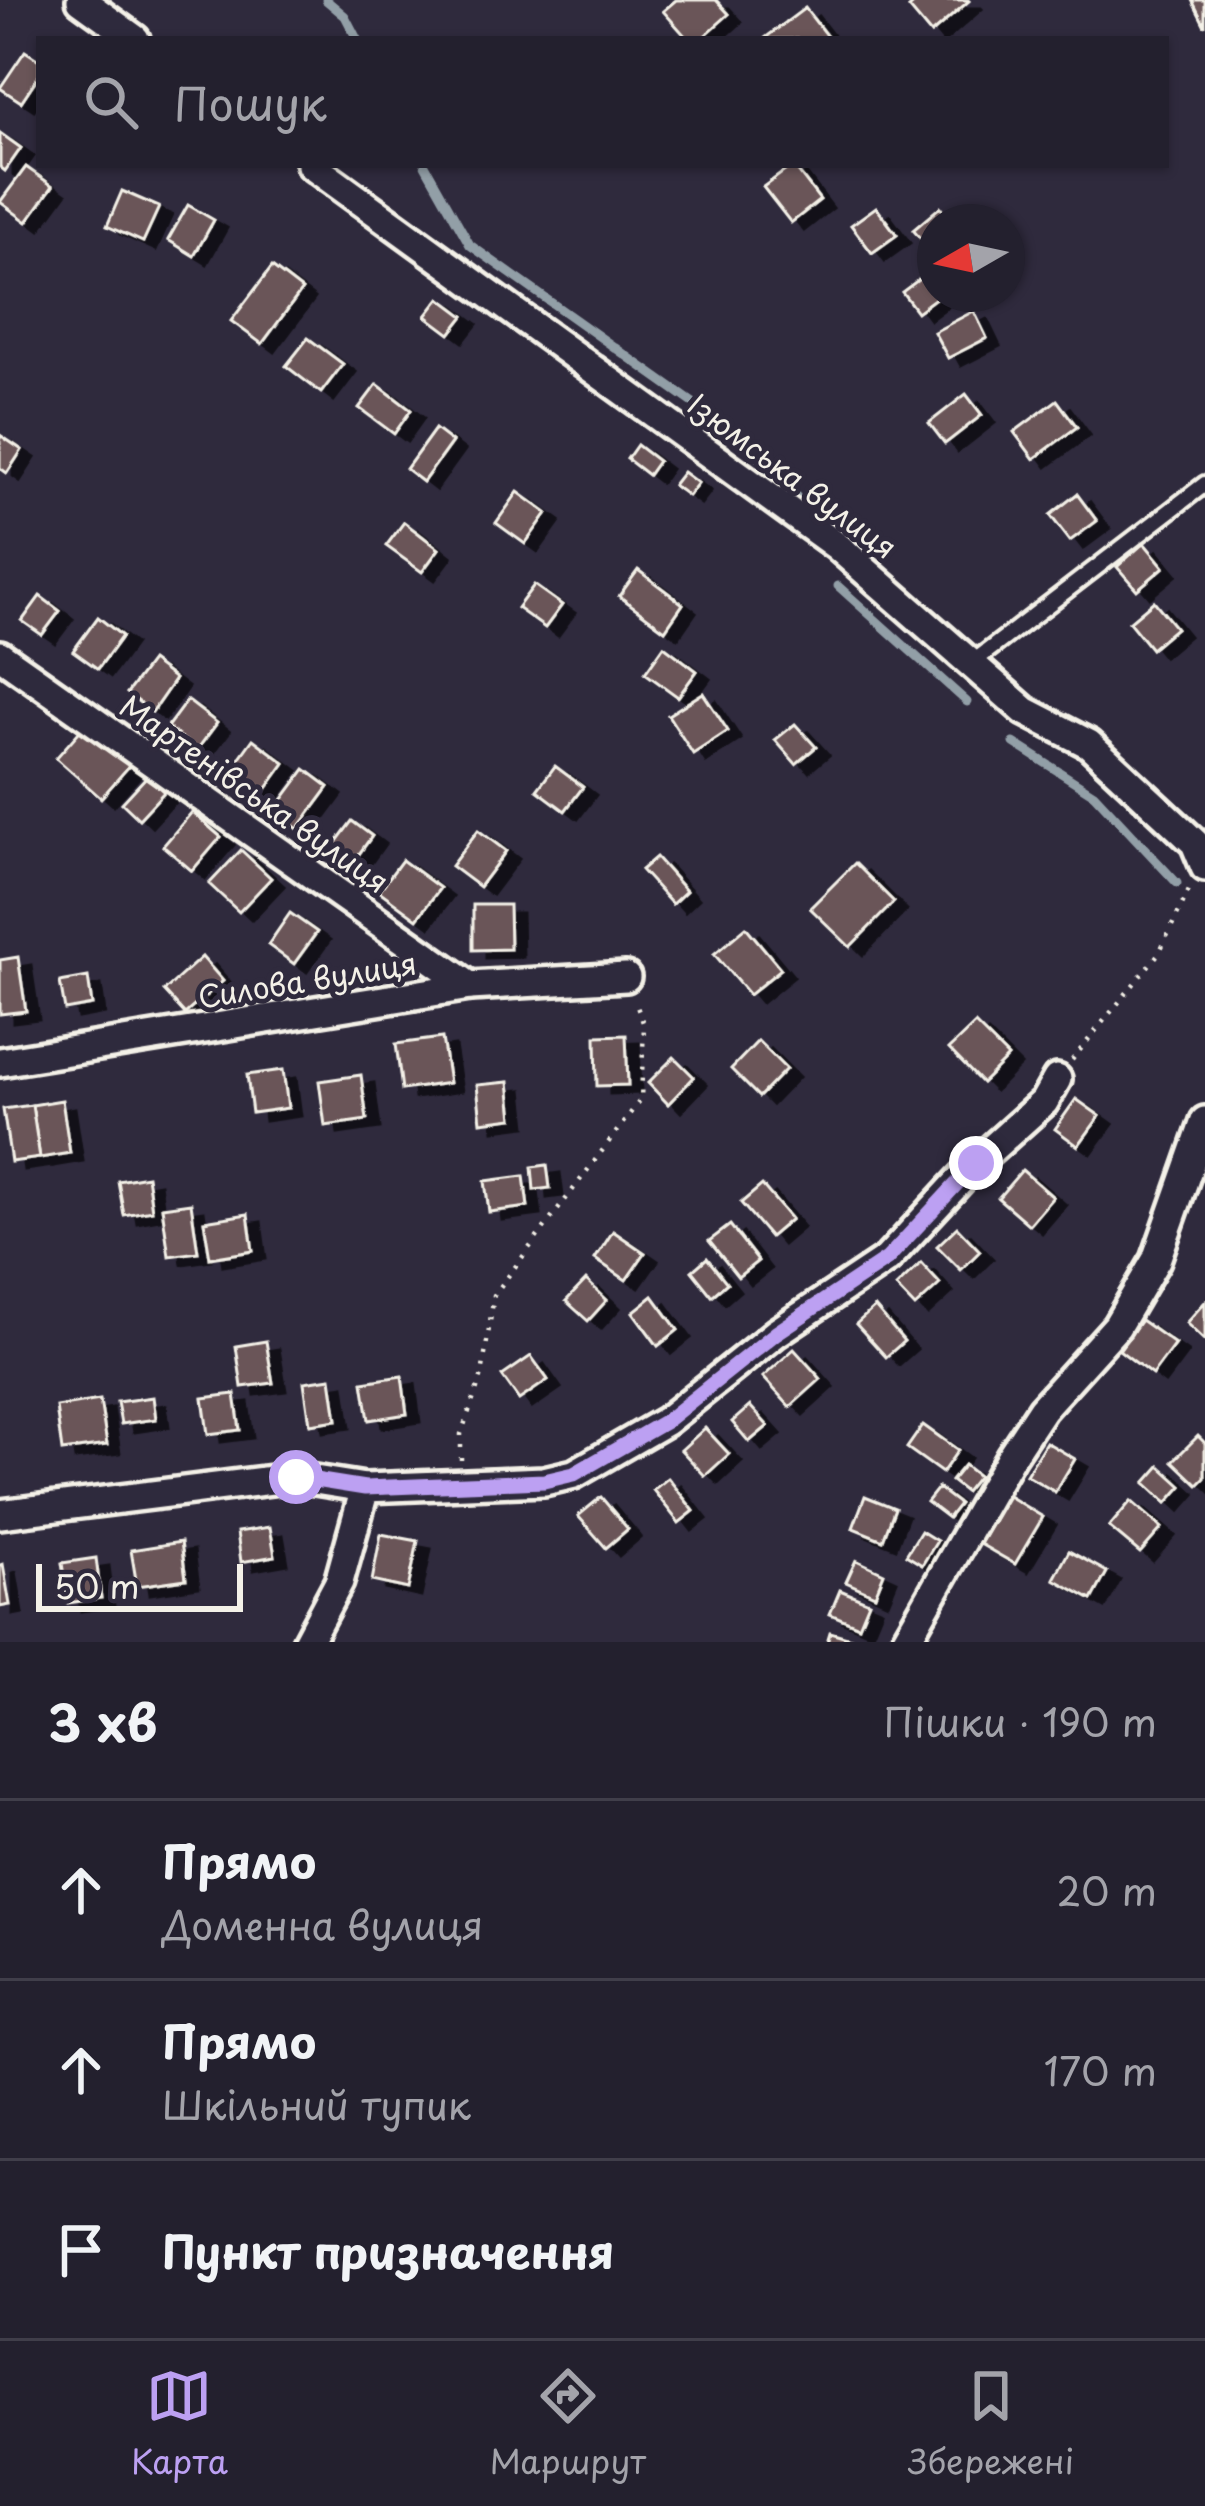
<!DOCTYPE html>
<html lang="uk">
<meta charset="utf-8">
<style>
body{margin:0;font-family:"Playpen Sans",sans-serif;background:#2b2836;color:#f1f3f6}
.compass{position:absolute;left:917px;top:204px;width:108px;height:108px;border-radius:50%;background:#23202e;box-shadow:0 3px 9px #0004;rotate:261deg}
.scale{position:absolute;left:36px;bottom:30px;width:207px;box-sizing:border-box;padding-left:12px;border:6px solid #f4f1e8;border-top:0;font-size:33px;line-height:42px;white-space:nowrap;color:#f4f1e8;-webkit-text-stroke:9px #2f2a3d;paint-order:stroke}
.stop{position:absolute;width:36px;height:36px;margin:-27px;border:9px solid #bca0f2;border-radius:50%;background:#fff}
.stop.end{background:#bca0f2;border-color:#fff;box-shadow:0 3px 12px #0008}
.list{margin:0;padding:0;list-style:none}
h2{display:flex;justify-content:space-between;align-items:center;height:156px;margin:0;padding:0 48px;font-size:51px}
h2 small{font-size:39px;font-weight:400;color:#a3a3aa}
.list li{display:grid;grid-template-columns:78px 1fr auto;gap:36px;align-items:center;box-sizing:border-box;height:180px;padding:0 48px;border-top:3px solid #403e4a}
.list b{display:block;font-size:45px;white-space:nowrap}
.list p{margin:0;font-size:39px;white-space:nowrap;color:#a3a3aa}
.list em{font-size:39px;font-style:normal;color:#a3a3aa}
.icon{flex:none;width:66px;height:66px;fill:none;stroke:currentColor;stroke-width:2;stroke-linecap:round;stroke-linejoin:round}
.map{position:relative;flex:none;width:1205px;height:1642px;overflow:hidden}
.search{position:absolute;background:#23202e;box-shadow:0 3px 9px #0004;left:36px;right:36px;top:36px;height:132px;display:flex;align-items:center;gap:30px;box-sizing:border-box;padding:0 42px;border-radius:0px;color:#a3a3aa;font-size:45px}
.sheet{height:696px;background:#23202e}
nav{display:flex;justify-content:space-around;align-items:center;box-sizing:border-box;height:168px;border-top:3px solid #403e4a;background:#23202e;font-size:33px;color:#a3a3aa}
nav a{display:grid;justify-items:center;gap:6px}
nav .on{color:#bca0f2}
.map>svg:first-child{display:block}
</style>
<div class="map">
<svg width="1205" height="1642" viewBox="0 0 1205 1642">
<defs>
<filter id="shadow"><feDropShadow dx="13" dy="8" stdDeviation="0" flood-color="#0009"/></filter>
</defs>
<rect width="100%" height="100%" fill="#2f2a3d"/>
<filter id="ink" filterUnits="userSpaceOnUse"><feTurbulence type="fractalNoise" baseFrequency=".00833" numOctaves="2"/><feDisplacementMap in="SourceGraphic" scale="24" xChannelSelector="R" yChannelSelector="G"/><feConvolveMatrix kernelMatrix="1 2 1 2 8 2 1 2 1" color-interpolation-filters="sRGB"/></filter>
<g filter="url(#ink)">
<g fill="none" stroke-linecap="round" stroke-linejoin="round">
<!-- stream -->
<g stroke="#929fa7" stroke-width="9">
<polyline points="326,0 345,16 357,39"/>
<polyline points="425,165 470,245 737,434 810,511"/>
<polyline points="838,586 967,702"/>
<polyline points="1014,743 1094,794 1177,883"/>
</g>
</g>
<!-- building -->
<g fill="#6a5558" stroke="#f4f1e8" stroke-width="3" filter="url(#shadow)">
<polygon points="676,0 716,0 729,14 701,39 688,39 663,11"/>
<polygon points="918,0 968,0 969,1 931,34 909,8"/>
<polygon points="1192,0 1205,0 1205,26"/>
<polygon points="805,8 829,39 765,39 765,38"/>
<polygon points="25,51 39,60 39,75 21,102 0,88"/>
<polygon points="0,133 21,148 5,171 0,167"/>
<polygon points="793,165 820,200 791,223 763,187"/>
<polygon points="26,167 53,186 27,222 0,202"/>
<polygon points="122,191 159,207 143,242 107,226"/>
<polygon points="188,205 214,220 194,256 168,240"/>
<polygon points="876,207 897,235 872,253 851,225"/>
<polygon points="940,207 953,222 935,222 933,253 913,230"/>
<polygon points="272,267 302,290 262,344 231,321"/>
<polygon points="926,274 935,286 935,294 941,294 917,312 902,292"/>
<polygon points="440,298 464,316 450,334 426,316"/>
<polygon points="974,311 987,338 948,358 934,332"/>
<polygon points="308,338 343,364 321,393 286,366"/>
<polygon points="377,384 411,410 394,434 359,408"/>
<polygon points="966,394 982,415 945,444 929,423"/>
<polygon points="1057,400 1077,427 1034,459 1014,432"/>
<polygon points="435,429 452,442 423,482 406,469"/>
<polygon points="0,435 22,450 7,473 0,468"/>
<polygon points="637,445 658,461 648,475 627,459"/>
<polygon points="683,472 698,483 688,496 673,485"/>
<polygon points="518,492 547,513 525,544 496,523"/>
<polygon points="1077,494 1097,521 1070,541 1050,515"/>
<polygon points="404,522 439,549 422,572 386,546"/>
<polygon points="1144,543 1164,567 1137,590 1117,567"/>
<polygon points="638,570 683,604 665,630 619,596"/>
<polygon points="534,585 562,605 545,628 517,608"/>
<polygon points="40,596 60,611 42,635 22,621"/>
<polygon points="1154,601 1176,628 1151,649 1129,622"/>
<polygon points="98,617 122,636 98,669 73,651"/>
<polygon points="664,646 697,671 678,697 645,673"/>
<polygon points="151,661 175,679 152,712 127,693"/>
<polygon points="703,693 728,731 693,754 668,715"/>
<polygon points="187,700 217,723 197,750 167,727"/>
<polygon points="795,724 816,747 796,764 775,740"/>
<polygon points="85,725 130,765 101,798 56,758"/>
<polygon points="253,739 285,763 257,802 225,778"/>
<polygon points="555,766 583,787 565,811 537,790"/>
<polygon points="305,769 329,787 298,829 274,811"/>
<polygon points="147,776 164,792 139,819 122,803"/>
<polygon points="192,812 221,837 192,871 163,846"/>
<polygon points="352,821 372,836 349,868 328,853"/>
<polygon points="478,830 506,851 479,887 451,866"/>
<polygon points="241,850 271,878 239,912 209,884"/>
<polygon points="656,857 686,891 672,904 641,870"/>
<polygon points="402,860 440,888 417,919 379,891"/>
<polygon points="855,863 894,902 850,947 810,908"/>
<polygon points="473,905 509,905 510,949 473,950"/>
<polygon points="290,913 317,932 294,964 268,945"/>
<polygon points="746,927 781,969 749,995 714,954"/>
<polygon points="18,957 26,1011 0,1014 0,960"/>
<polygon points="202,957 223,981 185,1014 164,991"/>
<polygon points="88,977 92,1005 65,1010 60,982"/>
<polygon points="975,1024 1008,1057 982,1083 949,1049"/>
<polygon points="626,1035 628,1085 597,1086 596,1036"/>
<polygon points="442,1038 449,1083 402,1090 396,1044"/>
<polygon points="758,1041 786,1069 759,1097 731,1069"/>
<polygon points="674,1057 694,1077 668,1104 648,1083"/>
<polygon points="283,1070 288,1108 252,1113 247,1075"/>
<polygon points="361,1075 367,1120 325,1126 319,1081"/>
<polygon points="509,1082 513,1118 481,1122 477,1085"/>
<polygon points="1076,1099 1100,1116 1078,1146 1055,1129"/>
<polygon points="62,1100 70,1153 40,1158 32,1105"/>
<polygon points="32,1105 40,1158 11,1162 3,1109"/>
<polygon points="547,1165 550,1188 534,1190 532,1167"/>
<polygon points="1022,1170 1053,1197 1029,1225 998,1198"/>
<polygon points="147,1176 152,1210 124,1215 118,1181"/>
<polygon points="524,1176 528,1207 489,1212 485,1181"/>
<polygon points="762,1185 791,1219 770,1237 741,1203"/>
<polygon points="191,1203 198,1252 169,1256 162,1207"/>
<polygon points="248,1214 253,1251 210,1258 204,1221"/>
<polygon points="730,1225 758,1261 738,1277 709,1241"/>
<polygon points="957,1227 980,1251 961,1270 937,1246"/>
<polygon points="613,1231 645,1253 626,1280 595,1259"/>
<polygon points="707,1258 727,1283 712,1296 692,1271"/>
<polygon points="921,1263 940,1284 915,1307 896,1287"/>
<polygon points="586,1280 607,1300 588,1321 566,1301"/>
<polygon points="653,1296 678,1330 658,1346 633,1312"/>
<polygon points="1205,1302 1205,1341 1186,1323"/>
<polygon points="875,1307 904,1341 886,1357 856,1324"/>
<polygon points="1141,1320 1175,1344 1152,1375 1119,1350"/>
<polygon points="266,1341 273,1383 242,1387 236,1346"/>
<polygon points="794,1349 821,1379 790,1407 763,1377"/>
<polygon points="531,1356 548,1380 519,1400 502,1376"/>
<polygon points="402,1376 407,1414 369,1420 363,1382"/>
<polygon points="331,1378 337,1420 310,1424 304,1382"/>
<polygon points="235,1394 240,1430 208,1434 203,1398"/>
<polygon points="153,1397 156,1419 121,1424 117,1402"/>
<polygon points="100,1400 107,1445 62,1451 56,1407"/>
<polygon points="750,1406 768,1426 749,1442 732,1422"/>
<polygon points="923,1425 958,1450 942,1473 907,1448"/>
<polygon points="705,1428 729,1454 705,1476 681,1450"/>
<polygon points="1198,1436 1205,1443 1205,1478 1198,1485 1173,1461"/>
<polygon points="1046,1442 1075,1459 1055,1492 1026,1475"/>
<polygon points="964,1465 978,1476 965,1492 951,1481"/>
<polygon points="1160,1466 1182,1486 1167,1503 1145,1483"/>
<polygon points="668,1478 694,1511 679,1523 653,1490"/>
<polygon points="938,1488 959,1504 948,1518 927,1502"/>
<polygon points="865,1496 895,1508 883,1540 853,1528"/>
<polygon points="1008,1496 1043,1517 1015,1564 980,1544"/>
<polygon points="601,1497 628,1529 606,1548 578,1516"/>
<polygon points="1131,1501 1162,1528 1140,1553 1109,1527"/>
<polygon points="270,1527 275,1556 241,1562 237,1532"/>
<polygon points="921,1531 937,1541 922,1565 906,1555"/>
<polygon points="381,1534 418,1541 408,1589 372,1581"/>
<polygon points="181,1542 186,1579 137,1586 131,1550"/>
<polygon points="1069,1551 1107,1572 1092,1600 1054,1579"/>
<polygon points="96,1558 101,1598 68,1603 62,1563"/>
<polygon points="856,1560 884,1573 875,1595 846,1582"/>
<polygon points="3,1564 10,1605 0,1607 0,1565"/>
<polygon points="840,1590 869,1602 859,1626 830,1614"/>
<polygon points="830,1632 861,1641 861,1642 827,1642"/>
</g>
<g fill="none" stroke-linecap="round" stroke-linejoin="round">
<!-- service casing -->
<g stroke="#f4f1e8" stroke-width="22">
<polyline id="service" points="972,663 1205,484"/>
</g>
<!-- minor casing -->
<g stroke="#f4f1e8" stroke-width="36">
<g id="minor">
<polyline points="81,0 135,39"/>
<polyline points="311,165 837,546 1025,711 1089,744 1195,843 1205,867"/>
<polyline points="0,655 470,986"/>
<polyline points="0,1062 470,986 626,977"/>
<polyline points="0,1514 296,1477 365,1488"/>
<polyline points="307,1642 339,1582 365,1488 544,1481 574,1474 666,1421 776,1333 887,1259 976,1163 1044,1102 1057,1079"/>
<polyline points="905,1642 1011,1456 1042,1409 1117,1326 1156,1260 1205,1121"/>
</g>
</g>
<!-- path -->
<g stroke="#f4f1e8" stroke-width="4.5" stroke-dasharray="3 9" stroke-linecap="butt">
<polyline points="1072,1060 1159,953 1190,888"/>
<polyline points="461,1460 461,1434 482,1375 494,1295 641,1099 644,1025 636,1004"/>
</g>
<!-- service -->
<use href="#service" stroke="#2f2a3d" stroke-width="14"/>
<!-- minor -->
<use href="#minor" stroke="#2f2a3d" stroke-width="27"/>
</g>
</g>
<g fill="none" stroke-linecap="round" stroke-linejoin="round" filter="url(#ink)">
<!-- route -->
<polyline stroke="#bca0f2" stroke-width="15" points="296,1477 365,1488 544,1481 574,1474 666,1421 776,1333 887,1259 976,1163"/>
</g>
<g text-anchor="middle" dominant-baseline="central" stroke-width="10" stroke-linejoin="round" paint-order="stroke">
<!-- street labels -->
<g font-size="30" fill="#f4f1e8" stroke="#2f2a3d">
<text transform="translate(793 475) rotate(37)">Ізюмська вулиця</text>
<text transform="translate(255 793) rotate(35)">Мартенівська вулиця</text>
<text transform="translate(307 979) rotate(-9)">Силова вулиця</text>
</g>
</g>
</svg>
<svg class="compass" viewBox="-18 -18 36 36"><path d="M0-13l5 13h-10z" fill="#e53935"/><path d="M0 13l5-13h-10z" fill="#a3a3aa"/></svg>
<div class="scale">50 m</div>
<div class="stop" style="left:296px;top:1477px"></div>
<div class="stop end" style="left:976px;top:1163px"></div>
<div class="search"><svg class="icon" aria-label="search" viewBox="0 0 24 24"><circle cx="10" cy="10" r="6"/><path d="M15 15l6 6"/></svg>Пошук</div>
</div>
<section class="sheet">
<h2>3 хв<small>Пішки · 190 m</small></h2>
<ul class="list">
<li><svg class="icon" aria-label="ahead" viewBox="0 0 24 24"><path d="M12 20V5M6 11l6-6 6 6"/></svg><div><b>Прямо</b><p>Доменна вулиця</p></div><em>20 m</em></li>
<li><svg class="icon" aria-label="ahead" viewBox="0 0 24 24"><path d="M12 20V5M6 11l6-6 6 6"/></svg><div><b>Прямо</b><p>Шкільний тупик</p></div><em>170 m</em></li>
<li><svg class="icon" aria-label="arrive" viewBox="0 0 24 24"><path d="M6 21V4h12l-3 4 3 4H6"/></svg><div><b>Пункт призначення</b></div></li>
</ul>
</section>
<nav>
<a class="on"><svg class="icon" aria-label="map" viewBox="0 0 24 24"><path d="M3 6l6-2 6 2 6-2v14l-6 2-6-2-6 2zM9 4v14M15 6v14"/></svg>Карта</a>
<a><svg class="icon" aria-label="directions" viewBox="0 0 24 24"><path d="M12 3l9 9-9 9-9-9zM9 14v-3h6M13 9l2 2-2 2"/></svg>Маршрут</a>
<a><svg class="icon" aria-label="saved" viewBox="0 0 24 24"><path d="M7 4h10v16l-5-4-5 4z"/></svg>Збережені</a>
</nav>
